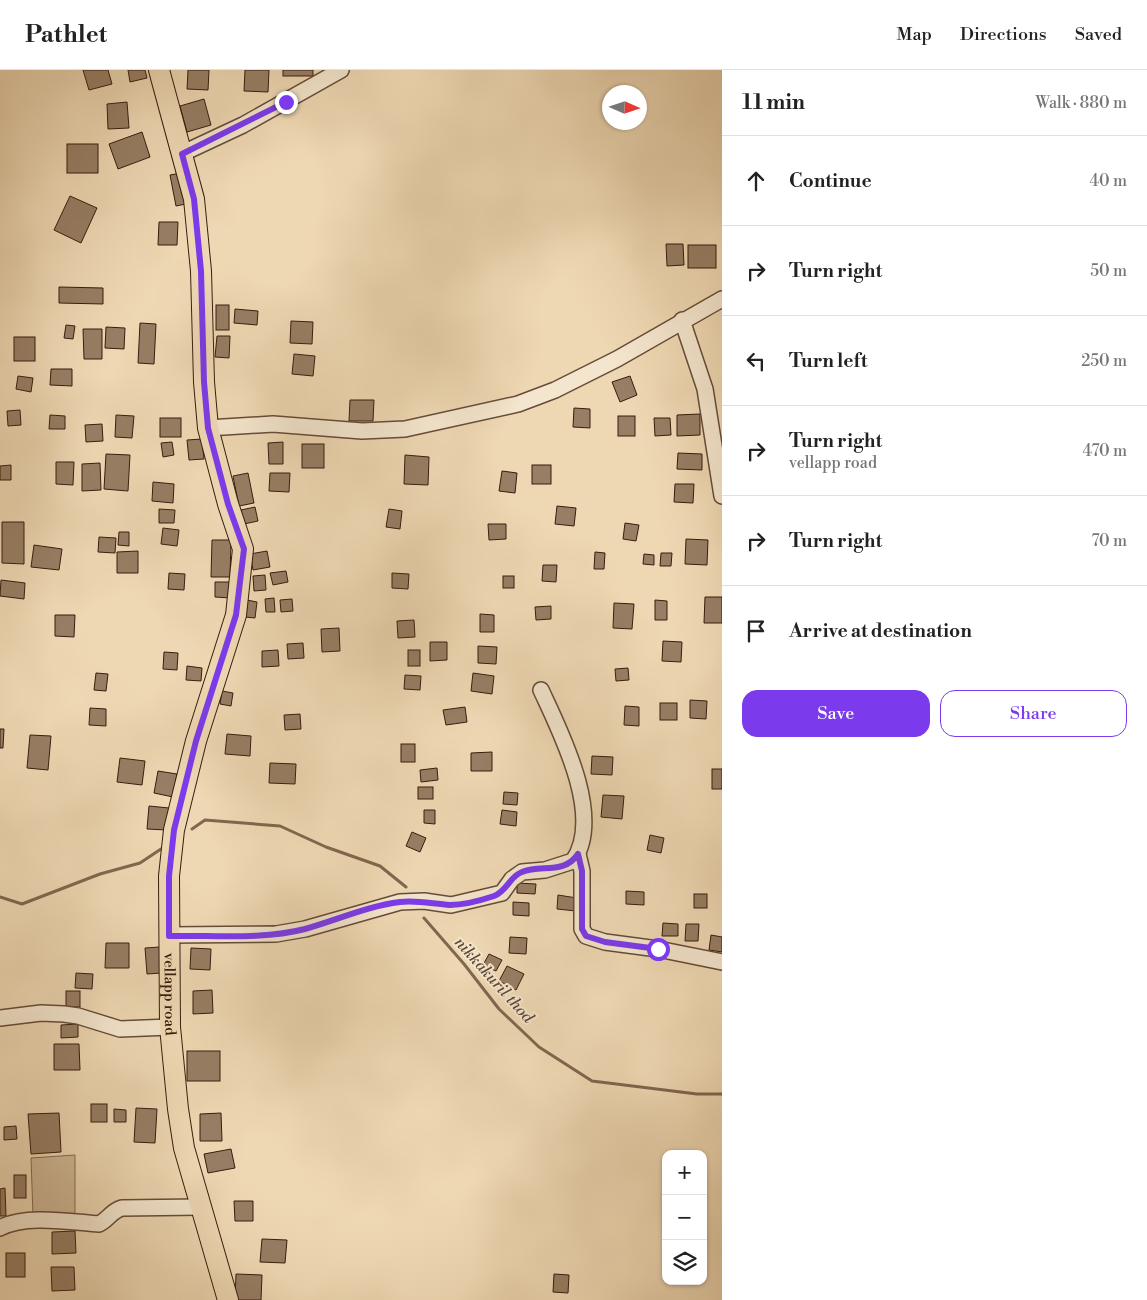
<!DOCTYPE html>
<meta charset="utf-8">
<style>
body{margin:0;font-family:"Libre Bodoni",serif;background:#f6f6f6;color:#222}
.controls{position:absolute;right:15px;bottom:15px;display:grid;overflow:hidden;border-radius:10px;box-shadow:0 1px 4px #0004}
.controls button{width:45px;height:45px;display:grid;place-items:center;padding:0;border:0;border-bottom:1px solid #e0e0e0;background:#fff;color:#222;font:25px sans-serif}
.compass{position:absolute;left:602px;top:15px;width:45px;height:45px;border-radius:50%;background:#fff;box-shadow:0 1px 4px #0004;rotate:93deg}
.stop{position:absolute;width:15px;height:15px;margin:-11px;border:4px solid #7c3aed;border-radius:50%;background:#fff}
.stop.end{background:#7c3aed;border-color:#fff;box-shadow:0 1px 5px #0008}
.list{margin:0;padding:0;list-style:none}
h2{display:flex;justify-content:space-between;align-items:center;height:65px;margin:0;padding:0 20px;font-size:21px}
h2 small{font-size:16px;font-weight:400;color:#767676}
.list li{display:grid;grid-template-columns:32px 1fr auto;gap:15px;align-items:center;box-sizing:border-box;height:90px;padding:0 20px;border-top:1px solid #e0e0e0}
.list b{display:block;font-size:19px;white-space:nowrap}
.list p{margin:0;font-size:16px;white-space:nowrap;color:#767676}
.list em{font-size:16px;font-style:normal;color:#767676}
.actions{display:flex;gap:10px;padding:15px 20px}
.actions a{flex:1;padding:11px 0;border:1px solid #7c3aed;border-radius:15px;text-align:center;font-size:18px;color:#7c3aed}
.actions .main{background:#7c3aed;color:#fff}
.icon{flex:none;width:28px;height:28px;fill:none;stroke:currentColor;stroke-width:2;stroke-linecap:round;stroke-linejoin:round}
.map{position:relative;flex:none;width:722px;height:1230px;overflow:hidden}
header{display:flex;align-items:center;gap:30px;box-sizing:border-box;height:70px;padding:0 25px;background:#fff;border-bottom:1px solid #e0e0e0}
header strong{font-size:24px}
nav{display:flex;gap:28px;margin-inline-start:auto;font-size:18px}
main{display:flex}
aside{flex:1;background:#fff}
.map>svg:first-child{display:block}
</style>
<header>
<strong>Pathlet</strong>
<nav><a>Map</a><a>Directions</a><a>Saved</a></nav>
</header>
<main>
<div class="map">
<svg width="722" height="1230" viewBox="0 0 722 1230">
<rect width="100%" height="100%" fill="#eed8b3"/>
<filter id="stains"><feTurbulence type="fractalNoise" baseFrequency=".004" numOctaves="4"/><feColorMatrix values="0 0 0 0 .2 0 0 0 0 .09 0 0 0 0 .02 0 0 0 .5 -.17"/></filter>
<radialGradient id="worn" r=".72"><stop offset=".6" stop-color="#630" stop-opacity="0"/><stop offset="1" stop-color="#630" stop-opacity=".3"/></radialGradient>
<!-- green -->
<polygon fill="#cfb897" stroke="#846a52" points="75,1085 75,1145 33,1146 31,1088"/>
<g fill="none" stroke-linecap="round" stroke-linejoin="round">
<!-- stream -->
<g stroke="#80674f" stroke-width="3">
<polyline points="192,759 205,750 280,756 326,777 380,796 406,817"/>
<polyline points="0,827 22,834 100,804 140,793 161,779"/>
<polyline points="424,848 464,894 499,939 539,977 592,1011 697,1024 722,1024"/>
</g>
</g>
<!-- building -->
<g fill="#977e64" stroke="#381d0e">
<polygon points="83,0 108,0 112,14 89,20"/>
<polygon points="128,0 145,0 147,8 130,12"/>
<polygon points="188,0 209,0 208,20 187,19"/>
<polygon points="245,0 269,0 268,22 244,21"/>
<rect x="283" y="0" width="30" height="6"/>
<polygon points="204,29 211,55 187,62 180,36"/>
<polygon points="127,32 129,58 108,59 107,34"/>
<polygon points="142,62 150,87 118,99 109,74"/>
<rect x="67" y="74" width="31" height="29"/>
<polygon points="181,103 186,134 176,136 170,105"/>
<polygon points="70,126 97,138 81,173 54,160"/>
<polygon points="159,152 178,152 177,175 158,175"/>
<polygon points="666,174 683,174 684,195 667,196"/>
<rect x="688" y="175" width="28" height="23"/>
<polygon points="59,217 103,218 103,234 59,233"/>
<rect x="216" y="235" width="13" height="25"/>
<polygon points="235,239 258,241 257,255 234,253"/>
<polygon points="291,251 313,252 312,274 290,273"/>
<polygon points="140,253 156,254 154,294 138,293"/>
<polygon points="66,255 75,256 73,269 64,268"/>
<polygon points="106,257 125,258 124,279 105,278"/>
<polygon points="83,259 102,259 102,289 84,289"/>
<polygon points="217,266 230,266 229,288 215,287"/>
<rect x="14" y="267" width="21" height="24"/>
<polygon points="294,284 315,286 313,306 292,304"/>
<polygon points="51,299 72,299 72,316 50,315"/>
<polygon points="18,306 33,308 31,322 16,319"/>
<polygon points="630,306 637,325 620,332 612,312"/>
<polygon points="350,330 374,330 373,351 349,351"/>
<polygon points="574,338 590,339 590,358 573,357"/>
<polygon points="20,340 21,355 8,356 7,341"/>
<polygon points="700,344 700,365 677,366 677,345"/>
<polygon points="50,345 65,346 65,359 49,359"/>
<polygon points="116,345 134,346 132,368 115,367"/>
<rect x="618" y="346" width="17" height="20"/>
<rect x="160" y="348" width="21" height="19"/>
<polygon points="654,348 670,348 671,365 655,366"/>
<polygon points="102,354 103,371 86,372 85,355"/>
<polygon points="202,369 204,389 189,390 187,370"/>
<polygon points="172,372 174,385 163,387 161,373"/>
<polygon points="283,372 283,394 269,394 268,373"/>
<rect x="302" y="374" width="22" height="24"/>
<polygon points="678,383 702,384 702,400 677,399"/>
<polygon points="106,384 130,385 128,421 104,419"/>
<polygon points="405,385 429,387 428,415 404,414"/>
<polygon points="56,392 74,392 73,415 56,414"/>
<polygon points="100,393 101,420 82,421 82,394"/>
<polygon points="11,395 11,410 0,410 0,396"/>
<rect x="532" y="395" width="19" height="19"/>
<polygon points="502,401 517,403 515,423 499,421"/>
<polygon points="248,403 254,433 239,436 233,406"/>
<polygon points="270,403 290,403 289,422 269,421"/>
<polygon points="153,412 174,414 173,433 152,431"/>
<polygon points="675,414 694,414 693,433 674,432"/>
<polygon points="557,436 576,438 574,456 555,454"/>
<polygon points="255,437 258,451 244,454 241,440"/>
<polygon points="159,439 175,440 174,453 159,453"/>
<polygon points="389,439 402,441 400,459 386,457"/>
<polygon points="2,452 24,452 24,494 2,493"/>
<polygon points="625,453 639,455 636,471 623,469"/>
<polygon points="488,454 506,454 506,469 489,470"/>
<polygon points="163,458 179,460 177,476 161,474"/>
<polygon points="119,462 129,462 129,476 118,475"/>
<polygon points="99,467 116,468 115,483 98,482"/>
<polygon points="686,469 708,470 707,495 685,494"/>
<polygon points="212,470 231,470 230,507 211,507"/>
<polygon points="34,475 62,479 59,500 31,497"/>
<polygon points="138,481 138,503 117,503 117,482"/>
<polygon points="267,481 270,497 253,500 250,484"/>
<polygon points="595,482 605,483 604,499 594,499"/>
<polygon points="661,483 672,483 671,496 660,496"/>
<polygon points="644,484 654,485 654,495 643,494"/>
<polygon points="543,495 557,495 556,512 542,511"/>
<polygon points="286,501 288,512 273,515 270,503"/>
<polygon points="169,503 185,504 184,520 168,519"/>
<polygon points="392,503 409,504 408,519 392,518"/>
<polygon points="265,505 266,520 254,521 253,506"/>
<rect x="503" y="506" width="11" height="12"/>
<polygon points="1,510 25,513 24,529 0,526"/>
<polygon points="215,512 230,512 230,528 215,527"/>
<polygon points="705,527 722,527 722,553 704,553"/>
<polygon points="274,528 275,542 266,542 265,529"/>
<polygon points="292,529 293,541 281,542 280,530"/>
<polygon points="247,530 257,532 255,548 245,547"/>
<polygon points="655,530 667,531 667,550 655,550"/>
<polygon points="614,533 634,534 632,559 613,558"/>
<polygon points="551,536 551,549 536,550 535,537"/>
<polygon points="480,544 494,545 494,562 480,562"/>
<polygon points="55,545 75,545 74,567 55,566"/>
<polygon points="414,550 415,567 398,568 397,551"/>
<polygon points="339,558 340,581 322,582 321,559"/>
<polygon points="663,571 682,572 681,592 662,591"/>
<polygon points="430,572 447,572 447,590 430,591"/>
<polygon points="303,573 304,588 288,589 287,574"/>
<polygon points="478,576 497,577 496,594 478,593"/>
<polygon points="278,580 279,596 262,597 262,581"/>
<rect x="408" y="580" width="12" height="16"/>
<polygon points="164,582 178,583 177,600 163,599"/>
<polygon points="187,596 202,598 201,611 186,610"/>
<polygon points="628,598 629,610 616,611 615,599"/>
<polygon points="96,603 108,604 106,621 94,620"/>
<polygon points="473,603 494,606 492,624 471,621"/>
<polygon points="405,605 421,606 420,620 404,619"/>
<polygon points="222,621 233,623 231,636 220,634"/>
<polygon points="690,630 707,631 706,649 690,648"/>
<rect x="660" y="633" width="17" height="17"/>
<polygon points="625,636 639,637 639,656 624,655"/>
<polygon points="465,637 467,652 446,655 443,640"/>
<polygon points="90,638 106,639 106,656 89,655"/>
<polygon points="300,644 301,659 285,660 284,645"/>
<polygon points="0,659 4,659 3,678 0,678"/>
<polygon points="227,664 251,666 250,686 225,684"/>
<polygon points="30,665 51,666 48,700 27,698"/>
<rect x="401" y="674" width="14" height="18"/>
<polygon points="492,682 492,701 471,701 471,683"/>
<polygon points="592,686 613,687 612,705 591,704"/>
<polygon points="120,688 145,691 142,715 117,712"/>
<polygon points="270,693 296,694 295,714 269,713"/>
<polygon points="437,698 438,710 421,712 420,700"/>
<rect x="712" y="699" width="10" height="20"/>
<polygon points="158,701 177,704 173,727 154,723"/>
<rect x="418" y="717" width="15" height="12"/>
<polygon points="504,722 518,723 517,735 503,734"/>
<polygon points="603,725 624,726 622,749 601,747"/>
<polygon points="149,736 169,738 167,760 147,759"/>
<polygon points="424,740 435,740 435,754 424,753"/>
<polygon points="502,740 517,742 516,756 500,754"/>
<polygon points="412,762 426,768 420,782 406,776"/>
<polygon points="650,765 664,768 661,783 647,780"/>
<polygon points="517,813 536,814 535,824 517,823"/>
<polygon points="626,821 644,822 644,835 626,834"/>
<rect x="694" y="824" width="13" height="14"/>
<polygon points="558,825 577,828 576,841 557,839"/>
<polygon points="513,832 529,833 529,846 513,845"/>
<polygon points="663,853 678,854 678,866 662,866"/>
<polygon points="686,854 699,854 698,871 685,871"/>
<polygon points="711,865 722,867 722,882 709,880"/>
<polygon points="510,867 527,868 526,884 509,883"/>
<polygon points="106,873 129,873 129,898 105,898"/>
<polygon points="160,877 162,903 147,904 145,878"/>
<polygon points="191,878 211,879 210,900 190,899"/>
<polygon points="489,884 502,890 496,901 483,895"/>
<polygon points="507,896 524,904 516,920 499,911"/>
<polygon points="76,903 93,904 92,919 75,918"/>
<polygon points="212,920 213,943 193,944 193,921"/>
<rect x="66" y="921" width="14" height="16"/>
<polygon points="78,954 78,967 61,968 61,955"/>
<polygon points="54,974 79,974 80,1000 54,1000"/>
<rect x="187" y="981" width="33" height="30"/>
<rect x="91" y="1034" width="16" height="18"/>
<polygon points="136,1038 157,1039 155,1073 134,1072"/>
<polygon points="114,1039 126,1040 126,1052 114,1052"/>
<polygon points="59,1043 61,1082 31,1084 28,1044"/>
<polygon points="221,1043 222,1071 200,1071 200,1044"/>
<polygon points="16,1056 17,1069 4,1070 4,1057"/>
<polygon points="231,1079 235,1098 208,1103 204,1084"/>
<rect x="14" y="1105" width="12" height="23"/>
<polygon points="5,1118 6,1146 0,1146 0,1119"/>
<polygon points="234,1131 253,1131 253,1151 235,1151"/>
<polygon points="75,1161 76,1183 52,1184 52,1162"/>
<polygon points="262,1169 287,1170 285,1193 260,1192"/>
<rect x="6" y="1183" width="19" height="24"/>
<polygon points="51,1197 74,1197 75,1220 52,1221"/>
<polygon points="236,1204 262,1205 261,1230 235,1230"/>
<polygon points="554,1204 569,1205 568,1223 553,1222"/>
</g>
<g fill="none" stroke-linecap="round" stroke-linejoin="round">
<!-- minor casing -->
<g stroke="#664c37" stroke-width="18">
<g id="minor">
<polyline points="181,84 243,55 341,0"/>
<polyline points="682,250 705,319 722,426"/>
<polyline points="208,358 273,354 362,361 405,359 518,334 555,320 617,289 722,229"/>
<polyline points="578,784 582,801 582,859 586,866 605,872 658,879 722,892"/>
<path d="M169,865L276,864L305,859L400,832L424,831L451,835L502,823L512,809L522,802L545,800L573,791C604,747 561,663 541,620"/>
<polyline points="0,948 41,943 64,944 78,946 120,959 170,957"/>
<path d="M0,1158C25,1144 71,1152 99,1154C109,1149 111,1141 122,1138L201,1137"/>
</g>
</g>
<!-- major casing -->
<g stroke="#381d0e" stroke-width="22">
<g id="major">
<path id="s1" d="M159,0L194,129L201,201L204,312L208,358L228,434L243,479L236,545L196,671L174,760L169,806L170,957L178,1039L184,1078L228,1230"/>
</g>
</g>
<!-- minor -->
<use href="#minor" stroke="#f4e6ce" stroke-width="15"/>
<!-- major -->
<use href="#major" stroke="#eed8b3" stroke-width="20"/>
</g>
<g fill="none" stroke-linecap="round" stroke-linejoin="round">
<!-- route -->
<path stroke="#7c3aed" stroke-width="6" d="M286,32L182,84L194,129L201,201L204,312L208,358L228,434L244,479L236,545L196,671L174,760L169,806V866C213,865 262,870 305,859C337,850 368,836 400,832C417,830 433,834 450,835C462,835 482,830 494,826C507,821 510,806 522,802C541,794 564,805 578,784L582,801V859L586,866L605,872L658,879"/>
</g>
<g text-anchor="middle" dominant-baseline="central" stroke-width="4" stroke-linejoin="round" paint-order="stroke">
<!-- street labels -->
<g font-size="15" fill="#381d0e" stroke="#f4e6ce">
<text stroke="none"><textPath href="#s1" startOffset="944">vellapp road</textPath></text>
</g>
<!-- water labels -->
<g font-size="16" font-style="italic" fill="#624834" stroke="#f4e6ce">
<text transform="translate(494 910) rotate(48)">nikkakuril thod</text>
</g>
</g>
<rect width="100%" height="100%" filter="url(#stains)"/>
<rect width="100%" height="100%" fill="url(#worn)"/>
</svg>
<div class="controls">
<button>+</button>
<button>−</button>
<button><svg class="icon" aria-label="layers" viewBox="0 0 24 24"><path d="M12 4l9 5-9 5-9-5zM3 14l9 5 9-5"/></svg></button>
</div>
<svg class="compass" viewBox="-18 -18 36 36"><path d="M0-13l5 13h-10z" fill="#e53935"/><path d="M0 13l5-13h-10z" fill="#767676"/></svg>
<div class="stop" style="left:658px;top:879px"></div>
<div class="stop end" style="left:286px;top:32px"></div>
</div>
<aside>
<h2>11 min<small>Walk · 880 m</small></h2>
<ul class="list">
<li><svg class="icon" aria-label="ahead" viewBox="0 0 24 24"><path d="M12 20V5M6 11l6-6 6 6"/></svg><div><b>Continue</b></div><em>40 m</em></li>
<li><svg class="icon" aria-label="right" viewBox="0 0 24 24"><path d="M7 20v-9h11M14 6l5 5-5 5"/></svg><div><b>Turn right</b></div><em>50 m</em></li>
<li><svg class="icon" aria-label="left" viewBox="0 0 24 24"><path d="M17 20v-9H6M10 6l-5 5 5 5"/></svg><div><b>Turn left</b></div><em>250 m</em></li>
<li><svg class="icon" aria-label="right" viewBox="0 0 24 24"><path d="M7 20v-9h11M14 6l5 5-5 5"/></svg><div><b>Turn right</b><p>vellapp road</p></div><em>470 m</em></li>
<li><svg class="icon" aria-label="right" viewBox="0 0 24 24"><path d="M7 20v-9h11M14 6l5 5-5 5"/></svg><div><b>Turn right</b></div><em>70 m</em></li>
<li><svg class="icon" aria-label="arrive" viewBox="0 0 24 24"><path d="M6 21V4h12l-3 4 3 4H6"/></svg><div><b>Arrive at destination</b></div></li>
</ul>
<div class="actions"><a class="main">Save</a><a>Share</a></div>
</aside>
</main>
